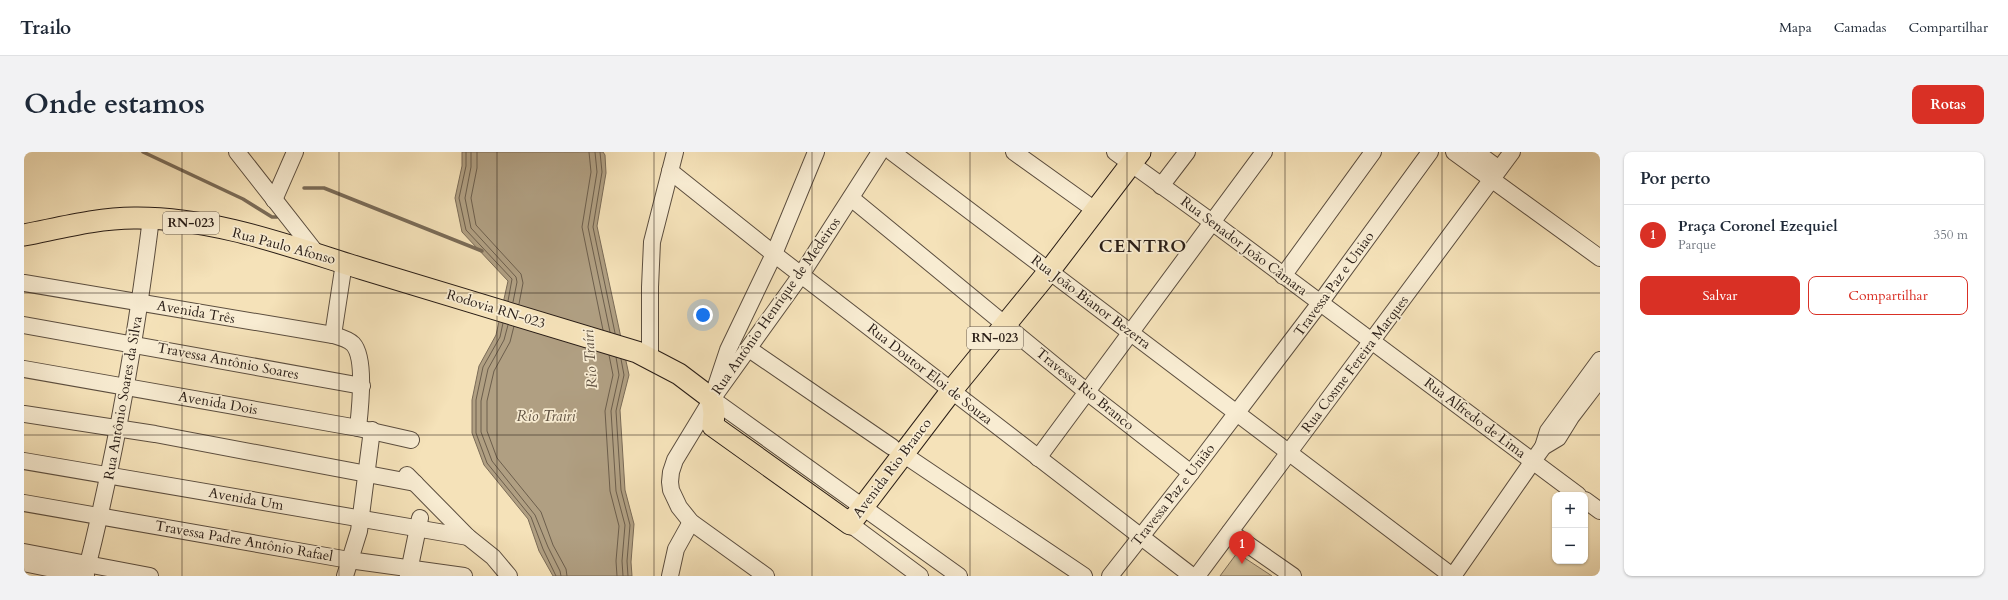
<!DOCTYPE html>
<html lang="pt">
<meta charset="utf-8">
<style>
body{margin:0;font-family:Cardo,serif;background:#f2f2f3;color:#1f2937}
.controls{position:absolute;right:12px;bottom:12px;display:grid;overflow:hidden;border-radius:8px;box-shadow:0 1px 3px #0004}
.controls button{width:36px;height:36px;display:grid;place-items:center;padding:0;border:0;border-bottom:1px solid #e0e1e3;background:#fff;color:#1f2937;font:20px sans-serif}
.you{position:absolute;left:679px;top:163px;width:14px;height:14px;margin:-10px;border:3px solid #fff;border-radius:50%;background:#1a73e8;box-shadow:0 0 0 6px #1a73e833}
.badge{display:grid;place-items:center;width:26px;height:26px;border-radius:50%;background:#d93025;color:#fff;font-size:13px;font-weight:700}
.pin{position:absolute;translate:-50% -33px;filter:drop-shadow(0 1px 2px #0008)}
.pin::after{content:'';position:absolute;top:21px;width:14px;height:12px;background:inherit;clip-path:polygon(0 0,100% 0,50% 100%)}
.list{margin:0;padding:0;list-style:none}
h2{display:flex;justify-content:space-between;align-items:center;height:52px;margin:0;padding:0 16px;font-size:17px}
h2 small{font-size:13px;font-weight:400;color:#747a83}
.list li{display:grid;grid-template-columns:26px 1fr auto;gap:12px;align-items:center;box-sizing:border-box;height:60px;padding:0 16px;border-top:1px solid #e0e1e3}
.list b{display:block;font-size:15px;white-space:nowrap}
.list p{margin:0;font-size:13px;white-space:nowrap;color:#747a83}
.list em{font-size:13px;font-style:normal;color:#747a83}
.actions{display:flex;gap:8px;padding:12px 16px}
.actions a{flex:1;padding:9px 0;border:1px solid #d93025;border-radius:8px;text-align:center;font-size:14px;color:#d93025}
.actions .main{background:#d93025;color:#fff}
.map{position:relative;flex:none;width:1576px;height:424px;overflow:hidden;border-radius:8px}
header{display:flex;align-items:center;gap:24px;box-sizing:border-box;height:56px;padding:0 20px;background:#fff;border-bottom:1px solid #e0e1e3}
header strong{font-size:19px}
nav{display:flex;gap:22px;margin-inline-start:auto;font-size:14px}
.intro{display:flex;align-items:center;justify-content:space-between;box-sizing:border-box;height:96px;padding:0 24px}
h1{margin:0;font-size:28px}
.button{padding:10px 18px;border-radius:8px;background:#d93025;color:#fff;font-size:14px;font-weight:700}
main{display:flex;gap:24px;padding:0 24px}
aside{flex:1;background:#fff;border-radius:8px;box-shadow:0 1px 3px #0004}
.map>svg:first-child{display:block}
</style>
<header>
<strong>Trailo</strong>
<nav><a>Mapa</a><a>Camadas</a><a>Compartilhar</a></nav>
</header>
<div class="intro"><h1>Onde estamos</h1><a class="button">Rotas</a></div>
<main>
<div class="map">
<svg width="1576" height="424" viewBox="0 0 1576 424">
<rect width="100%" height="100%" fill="#f5e2b9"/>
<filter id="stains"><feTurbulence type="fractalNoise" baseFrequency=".005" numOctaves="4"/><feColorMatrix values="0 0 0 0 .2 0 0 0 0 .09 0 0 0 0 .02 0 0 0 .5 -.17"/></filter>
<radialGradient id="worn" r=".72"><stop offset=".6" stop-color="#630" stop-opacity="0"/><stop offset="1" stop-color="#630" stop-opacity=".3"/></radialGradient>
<!-- green -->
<polygon fill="#d2c19d" stroke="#7e6f5a" points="1213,401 1248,424 1196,424"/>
<!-- water -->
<polygon fill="#b09f82" stroke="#7a6b57" points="438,0 579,0 581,3 582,21 573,74 605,223 596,258 601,338 610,372 607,410 608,424 529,424 515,399 504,367 460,313 448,281 448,248 455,214 472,183 484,129 438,80 431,46 438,14"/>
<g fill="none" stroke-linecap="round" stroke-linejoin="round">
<!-- shore -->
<g stroke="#6c5e4c" stroke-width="1">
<polyline points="442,0 442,14 435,46 442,78 488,127 484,149"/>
<polyline points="447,0 447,15 441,46 447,76 492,125 493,130 489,150"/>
<polyline points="453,0 453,16 447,46 452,73 497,122 499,131 495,152"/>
<polyline points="565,0 567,20 558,75 579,178"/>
<polyline points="571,0 573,20 564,75 586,180"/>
<polyline points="576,0 578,20 569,75 591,181"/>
<polyline points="479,171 476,185 459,215 452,248 452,281 463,311 507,365 519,397 532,424"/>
<polyline points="484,173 480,188 464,217 457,249 457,280 468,309 511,363 524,395 536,419 537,424"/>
<polyline points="490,174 486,190 470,219 463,249 463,279 473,306 517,360 529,393 542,417 543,424"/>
<polyline points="585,203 589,223 581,259 586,339 595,374 592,409 593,424"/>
<polyline points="592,205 595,223 587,259 592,339 601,373 598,409 599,424"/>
<polyline points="597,207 600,223 592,259 597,338 606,373 603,409 604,424"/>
</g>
<!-- stream -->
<g stroke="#7a6b57" stroke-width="3.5">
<polyline points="119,0 219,47 248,65 253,65"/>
<polyline points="280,36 300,36 458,99"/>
</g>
<!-- minor casing -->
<g stroke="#5c4e3f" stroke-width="18">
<g id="minor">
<polyline points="213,0 293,102"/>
<polyline points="868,0 1428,424"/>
<polyline points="990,0 1071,58"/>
<polyline points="1091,0 1188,70 1554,343"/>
<polyline points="1430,0 1576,106"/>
<polyline points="1452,0 1475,17"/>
<polyline points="646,19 750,102 1168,424"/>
<polyline points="1137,34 1163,0"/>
<polyline points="827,46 1063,240 1167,321"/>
<polyline points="250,48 271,0"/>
<polyline points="1259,124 1349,0"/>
<path d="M0,131L309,183C316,185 324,187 329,192C342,206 336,257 334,276"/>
<polyline points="0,173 338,234"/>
<polyline points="309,183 320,111"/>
<polyline points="725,197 868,295"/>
<polyline points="626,206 626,135 628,90 651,0"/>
<polyline points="0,217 334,276 387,288"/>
<polyline points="692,234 704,198 750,102 792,0"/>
<polyline points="688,247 935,424"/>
<polyline points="0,262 131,282 391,331"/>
<polyline points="1519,295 1524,279 1576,208"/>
<polyline points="879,302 1060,424"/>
<polyline points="1014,306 1240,0"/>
<polyline points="0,309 444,385"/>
<polyline points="383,323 444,385 469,405 485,424"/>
<polyline points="1561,348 1576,359"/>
<polyline points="0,351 325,408 440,424"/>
<polyline points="826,372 896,424"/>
<polyline points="1206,380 1269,424"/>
<polyline points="0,400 126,424"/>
<polyline points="0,411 62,424"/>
<path d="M61,424C91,306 112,187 127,66"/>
<polyline points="321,424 335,379 348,278"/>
<polyline points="384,424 396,366"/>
<polyline points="646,424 652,397 667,370"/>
<polyline points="742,424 667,370 655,355 647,338 646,330 647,320 651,308 688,247 777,123 856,0"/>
<polyline points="1086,424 1167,321 1296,151 1406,0"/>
<polyline points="1173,424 1488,0"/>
<polyline points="1429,424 1509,309 1519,295 1534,286 1547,265 1576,227"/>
</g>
</g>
<!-- major casing -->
<g stroke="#291d16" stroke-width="23">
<path id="major" d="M0,83C36,76 73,66 110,66C188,65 265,94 339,117C430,144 521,172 613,200L655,222L688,247L690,261L689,274L826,372L928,238L1026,118L1116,0"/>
</g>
<!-- minor -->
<use href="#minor" stroke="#f8ecd2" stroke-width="16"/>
<!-- major -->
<use href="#major" stroke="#f5e2b9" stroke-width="21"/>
</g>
<!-- grid -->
<path fill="none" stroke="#291d16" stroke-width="1" stroke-opacity="0.55" d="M158,0V424M315,0V424M473,0V424M630,0V424M788,0V424M946,0V424M1103,0V424M1261,0V424M1418,0V424M0,141H1576M0,283H1576"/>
<g text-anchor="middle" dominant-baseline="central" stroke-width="3.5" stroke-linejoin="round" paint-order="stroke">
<!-- shield labels -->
<g fill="#f8ecd2" stroke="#675b4e" stroke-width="1">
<rect x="139" y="60" width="56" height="22" rx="3"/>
<rect x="943" y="175" width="56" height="22" rx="3"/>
</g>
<g font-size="13" font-weight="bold" fill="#291d16">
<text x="167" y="71">RN-023</text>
<text x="971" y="186">RN-023</text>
</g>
<!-- street labels -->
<g font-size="14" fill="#291d16" stroke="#f8ecd2">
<text transform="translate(260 94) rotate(15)">Rua Paulo Afonso</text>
<text transform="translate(1220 94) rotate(37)">Rua Senador João Câmara</text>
<text transform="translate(1310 132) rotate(-54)">Travessa Paz e Uniao</text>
<text transform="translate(1067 150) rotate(37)">Rua João Bianor Bezerra</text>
<text transform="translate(752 154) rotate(-55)">Rua Antônio Henrique de Medeiros</text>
<text transform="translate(472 157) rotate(17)">Rodovia RN-023</text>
<text transform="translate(172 160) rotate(10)">Avenida Três</text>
<text transform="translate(204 209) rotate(11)">Travessa Antônio Soares</text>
<text transform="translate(1331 212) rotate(-53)">Rua Cosme Fereira Marques</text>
<text transform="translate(906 222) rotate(38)">Rua Doutor Eloi de Souza</text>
<text transform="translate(1061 237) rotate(39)">Travessa Rio Branco</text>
<text transform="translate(99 246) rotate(-80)">Rua Antônio Soares da Silva</text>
<text transform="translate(194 251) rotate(10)">Avenida Dois</text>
<text transform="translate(1451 266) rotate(37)">Rua Alfredo de Lima</text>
<text transform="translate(868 316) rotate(-53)">Avenida Rio Branco</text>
<text transform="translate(1149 343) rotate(-52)">Travessa Paz e União</text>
<text transform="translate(222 347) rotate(10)">Avenida Um</text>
<text transform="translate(220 389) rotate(10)">Travessa Padre Antônio Rafael</text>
</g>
<!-- water labels -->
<g font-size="15" font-style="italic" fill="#5f5141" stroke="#f8ecd2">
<text transform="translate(566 207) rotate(-94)">Rio Traíri</text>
<text x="522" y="264">Rio Trairi</text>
</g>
<!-- district labels -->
<g font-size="18" font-weight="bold" letter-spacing="1" fill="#291d16" stroke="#f8ecd2">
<text x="1119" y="94">CENTRO</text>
</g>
</g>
<rect width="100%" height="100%" filter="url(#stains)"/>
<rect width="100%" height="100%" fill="url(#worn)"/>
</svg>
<div class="controls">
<button>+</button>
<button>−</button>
</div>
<div class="you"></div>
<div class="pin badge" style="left:1218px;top:412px">1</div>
</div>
<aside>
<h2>Por perto<small></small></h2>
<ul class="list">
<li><span class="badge">1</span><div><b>Praça Coronel Ezequiel</b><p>Parque</p></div><em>350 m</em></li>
</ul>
<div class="actions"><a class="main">Salvar</a><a>Compartilhar</a></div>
</aside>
</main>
